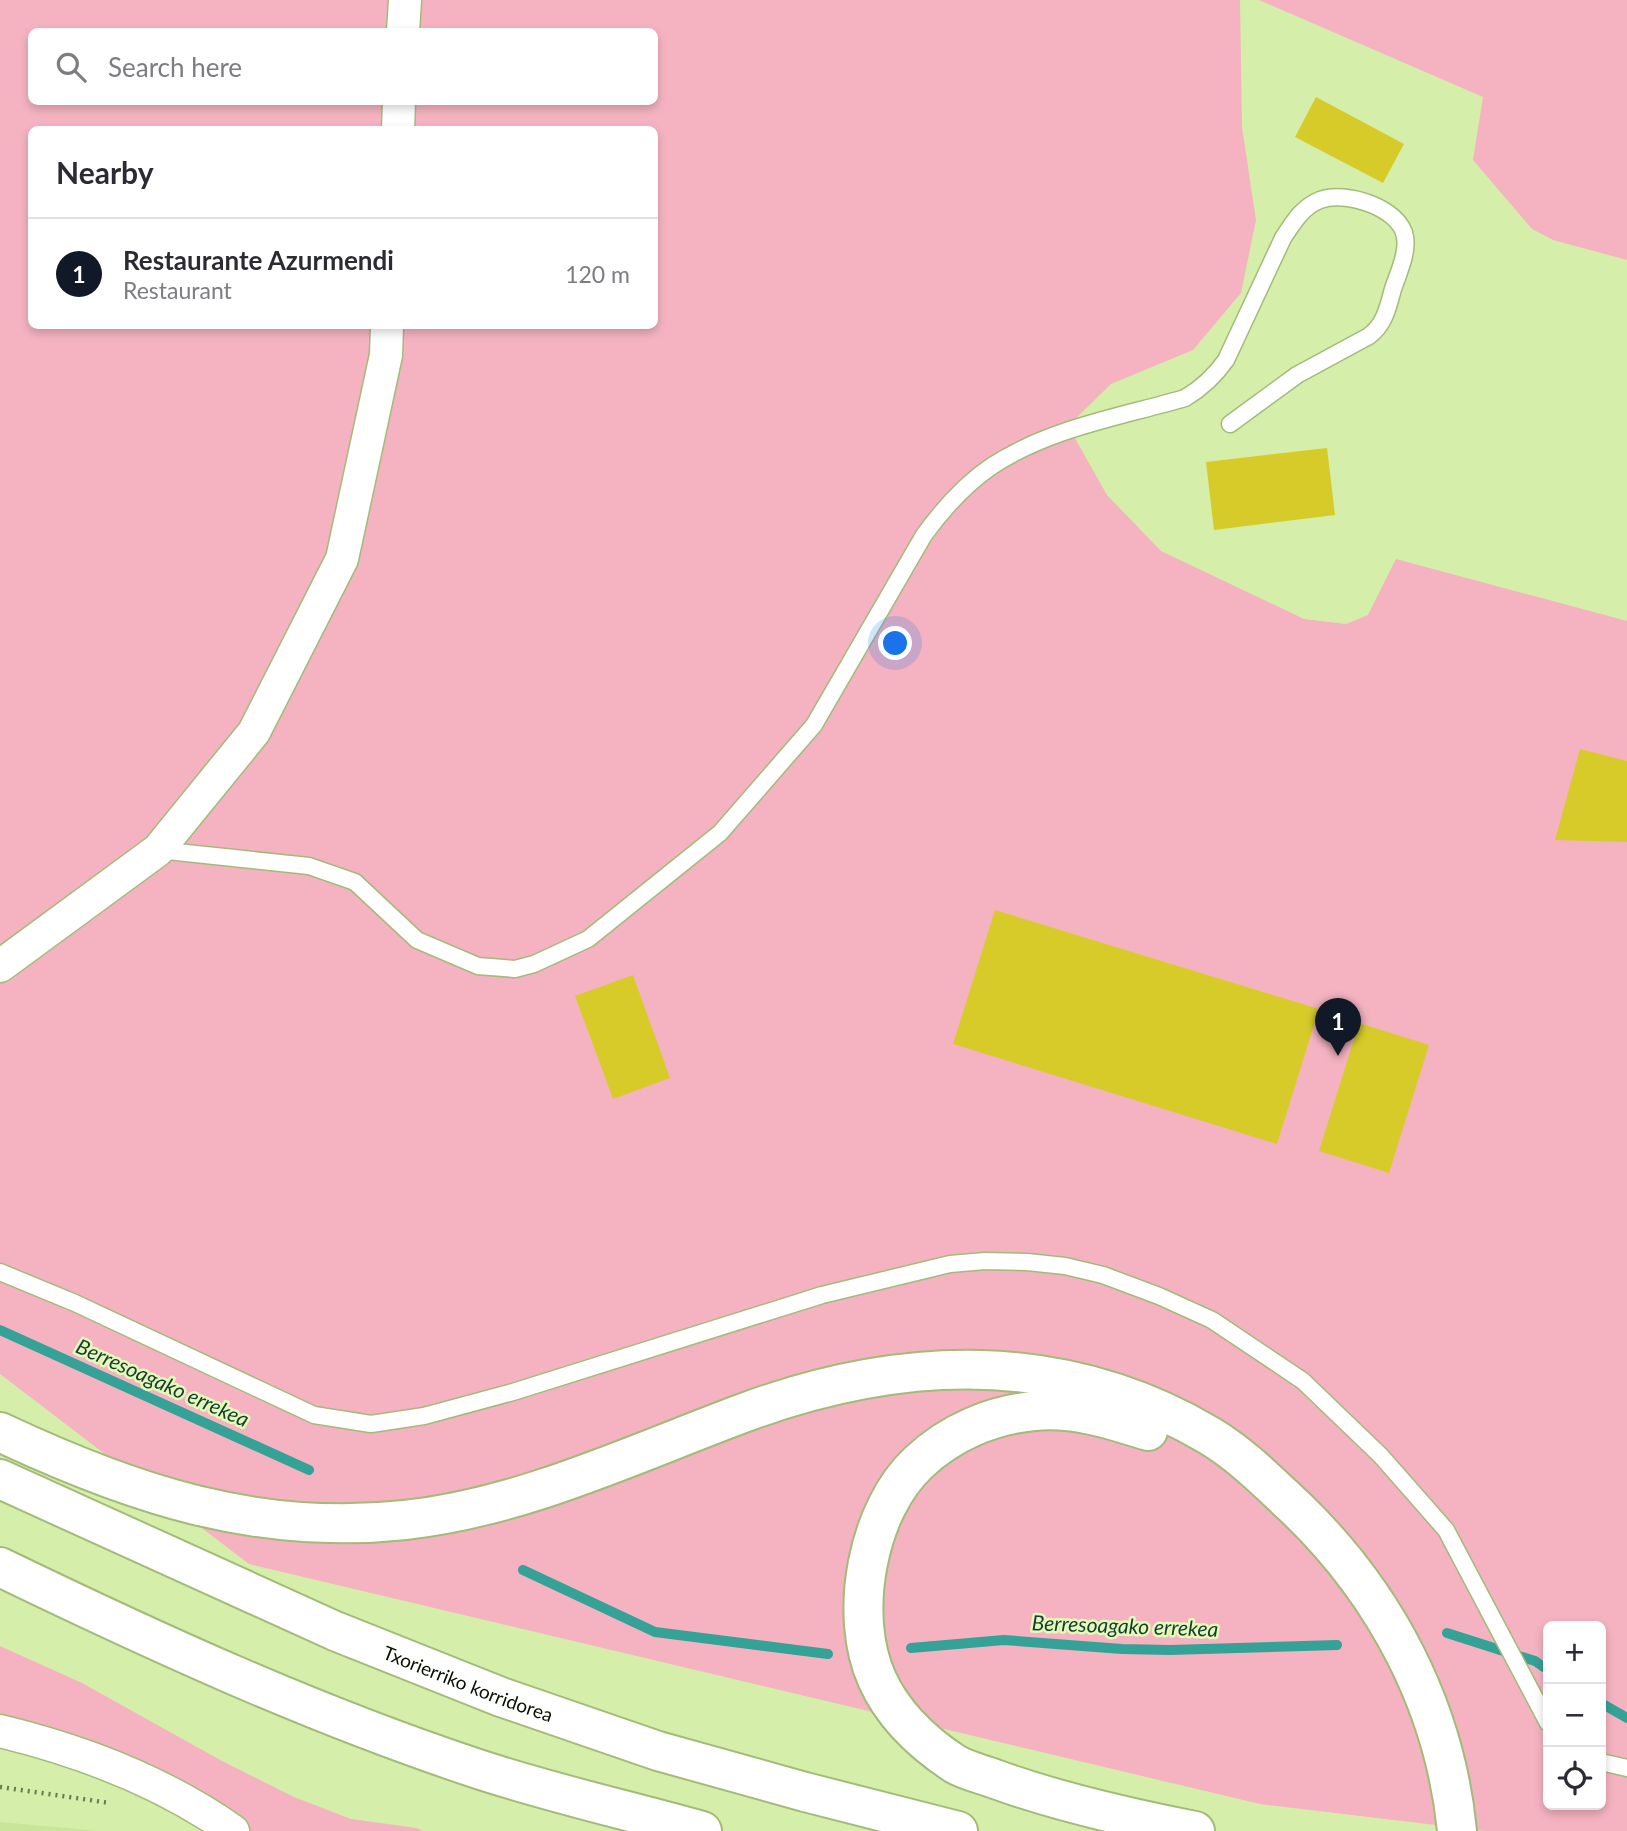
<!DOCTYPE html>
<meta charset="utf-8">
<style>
body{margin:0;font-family:Lato,sans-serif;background:#f7f7f7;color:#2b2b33}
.controls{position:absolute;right:21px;bottom:21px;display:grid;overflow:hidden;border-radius:10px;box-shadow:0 4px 10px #0003}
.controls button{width:63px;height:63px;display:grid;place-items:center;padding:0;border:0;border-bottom:2px solid #e1e1e2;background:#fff;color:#2b2b33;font:35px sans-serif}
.you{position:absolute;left:896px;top:644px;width:24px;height:24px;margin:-18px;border:5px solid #fff;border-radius:50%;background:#1a73e8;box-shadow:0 0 0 10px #1a73e833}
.badge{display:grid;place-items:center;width:46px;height:46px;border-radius:50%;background:#111827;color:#fff;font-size:23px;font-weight:700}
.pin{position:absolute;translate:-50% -58px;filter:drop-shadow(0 2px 4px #0008)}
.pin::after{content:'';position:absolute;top:37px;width:24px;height:21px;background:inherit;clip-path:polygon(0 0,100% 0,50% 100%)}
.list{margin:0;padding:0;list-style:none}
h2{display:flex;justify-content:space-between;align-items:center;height:91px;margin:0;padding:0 28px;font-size:30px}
h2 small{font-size:23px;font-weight:400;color:#7c7c81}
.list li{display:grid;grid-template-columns:46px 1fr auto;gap:21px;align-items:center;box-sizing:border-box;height:112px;padding:0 28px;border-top:2px solid #e1e1e2}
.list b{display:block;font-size:26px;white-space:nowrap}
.list p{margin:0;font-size:23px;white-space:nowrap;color:#7c7c81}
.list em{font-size:23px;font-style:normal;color:#7c7c81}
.icon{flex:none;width:38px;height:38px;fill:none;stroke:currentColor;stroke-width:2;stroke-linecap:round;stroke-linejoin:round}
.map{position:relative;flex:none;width:1627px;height:1831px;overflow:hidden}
.search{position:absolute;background:#fff;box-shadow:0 4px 10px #0003;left:28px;top:28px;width:630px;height:77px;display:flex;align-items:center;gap:18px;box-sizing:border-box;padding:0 24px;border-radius:10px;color:#7c7c81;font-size:26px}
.panel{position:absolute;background:#fff;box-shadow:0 4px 10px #0003;left:28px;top:126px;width:630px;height:203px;border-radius:10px}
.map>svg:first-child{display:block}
</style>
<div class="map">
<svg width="1627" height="1831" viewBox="0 0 1627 1831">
<rect width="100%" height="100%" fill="#d5eeaa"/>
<!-- built -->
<polygon fill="#c9e599" points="0,1822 99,1831 0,1831"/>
<!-- green -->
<g fill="#f5b3c1" fill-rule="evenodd">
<path d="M0,0H1240L1242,127L1256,220L1241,293L1193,350L1111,384L1068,426L1107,495L1161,551L1304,619L1346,624L1368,615L1396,559L1627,621V1831H1486L1260,1804L249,1564L0,1374ZM32,32H654V102H32ZM32,130H654V326H32ZM1548,1626H1601V1805H1548Z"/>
<polygon points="1259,0 1627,0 1627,260 1553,240 1532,229 1473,160 1483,97"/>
<polygon points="0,1646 82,1683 222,1761 294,1797 351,1819 417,1828 423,1831 222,1831 162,1788 0,1735"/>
</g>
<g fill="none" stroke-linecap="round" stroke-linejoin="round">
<!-- stream -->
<g stroke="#34a297" stroke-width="10">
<polyline points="0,1330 309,1470"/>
<polyline points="523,1570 655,1632 828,1654"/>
<polyline points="1447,1633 1535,1661 1548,1670"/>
<polyline points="911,1648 1004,1640 1122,1649 1170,1650 1337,1645"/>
<polyline points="1601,1703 1627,1718"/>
</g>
</g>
<!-- building -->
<g fill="#d7cb2a">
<polygon points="1316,97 1404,144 1383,183 1295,137"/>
<polygon points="1327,448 1335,515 1214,530 1206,462"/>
<polygon points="1580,749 1627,761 1627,842 1555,840"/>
<polygon points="995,910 1319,1009 1277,1144 953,1044"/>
<polygon points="633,975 670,1078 613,1099 575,996"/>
<polygon points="1359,1023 1429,1045 1389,1173 1319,1151"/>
</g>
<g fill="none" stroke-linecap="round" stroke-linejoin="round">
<!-- lane casing -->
<g stroke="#a3bb79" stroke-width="19">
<g id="lane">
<path d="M158,850L309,866L355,882L417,940L478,966L515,969L534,964L588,939L720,833L814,725L924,535C943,509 965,484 992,466C1050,428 1120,417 1185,398C1202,388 1214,377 1226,360L1283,238C1293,223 1302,207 1320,200C1345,190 1401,208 1405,237C1408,253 1398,274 1393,289C1388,307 1385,324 1369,336L1297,375L1230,424"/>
<polyline points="0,1272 75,1303 314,1415 371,1424 424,1416 513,1392 822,1295 950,1264 985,1261 1027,1262 1065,1266 1103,1275 1159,1296 1212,1320 1303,1381 1381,1456 1446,1530 1548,1723"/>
<polyline points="1601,1762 1627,1768"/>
</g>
</g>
<!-- street casing -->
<g stroke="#a3bb79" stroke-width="35">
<g id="street">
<polyline points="403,32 405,0"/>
<polyline points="398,130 399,102"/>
<polyline points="0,966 158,850 254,732 342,559 386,355 387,326"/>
<path d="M0,1731C83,1751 162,1781 233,1831"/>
</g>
</g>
<!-- highway casing -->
<g stroke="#a3bb79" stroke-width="42">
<g id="highway">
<path d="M1148,1431C1110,1419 1073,1407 1034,1411C991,1415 950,1433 919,1462C867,1510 848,1615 877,1679C893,1715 923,1743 955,1764C967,1771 982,1774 995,1779C1058,1802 1129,1818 1195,1831"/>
<path d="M0,1432C132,1494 257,1536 405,1520C524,1507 635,1453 746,1412C902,1355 1063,1349 1210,1436C1243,1456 1269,1483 1297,1509C1386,1595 1445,1707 1457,1831"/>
<path id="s1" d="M0,1479L335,1631L501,1697L658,1751L805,1792L958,1831"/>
<path d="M0,1567C153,1641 310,1713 472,1767C546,1792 627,1810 702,1831"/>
</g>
</g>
<!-- path -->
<polyline stroke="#697950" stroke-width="4.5" stroke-dasharray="2 5" stroke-linecap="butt" points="0,1787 110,1803"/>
<!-- lane -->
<use href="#lane" stroke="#fff" stroke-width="16"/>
<!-- street -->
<use href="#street" stroke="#fff" stroke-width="32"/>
<!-- highway -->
<use href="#highway" stroke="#fff" stroke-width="38"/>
</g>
<g text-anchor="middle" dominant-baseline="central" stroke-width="5" stroke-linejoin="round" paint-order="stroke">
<!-- street labels -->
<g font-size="19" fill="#081000" stroke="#e2fcb7">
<text stroke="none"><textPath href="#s1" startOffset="511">Txorierriko korridorea</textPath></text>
</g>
<!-- water labels -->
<g font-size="21" font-style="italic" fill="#183935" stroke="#e2fcb7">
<text transform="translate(163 1382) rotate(24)">Berresoagako errekea</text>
<text transform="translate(1125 1625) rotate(2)">Berresoagako errekea</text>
</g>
</g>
</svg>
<div class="controls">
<button>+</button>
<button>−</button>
<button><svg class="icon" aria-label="locate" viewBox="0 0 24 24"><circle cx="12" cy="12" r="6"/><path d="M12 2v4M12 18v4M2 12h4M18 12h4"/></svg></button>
</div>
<div class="you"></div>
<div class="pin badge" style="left:1338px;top:1056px">1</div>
<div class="search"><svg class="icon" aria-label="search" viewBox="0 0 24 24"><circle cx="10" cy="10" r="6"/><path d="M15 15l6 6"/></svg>Search here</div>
<section class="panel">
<h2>Nearby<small></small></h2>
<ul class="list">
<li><span class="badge">1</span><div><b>Restaurante Azurmendi</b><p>Restaurant</p></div><em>120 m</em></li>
</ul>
</section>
</div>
